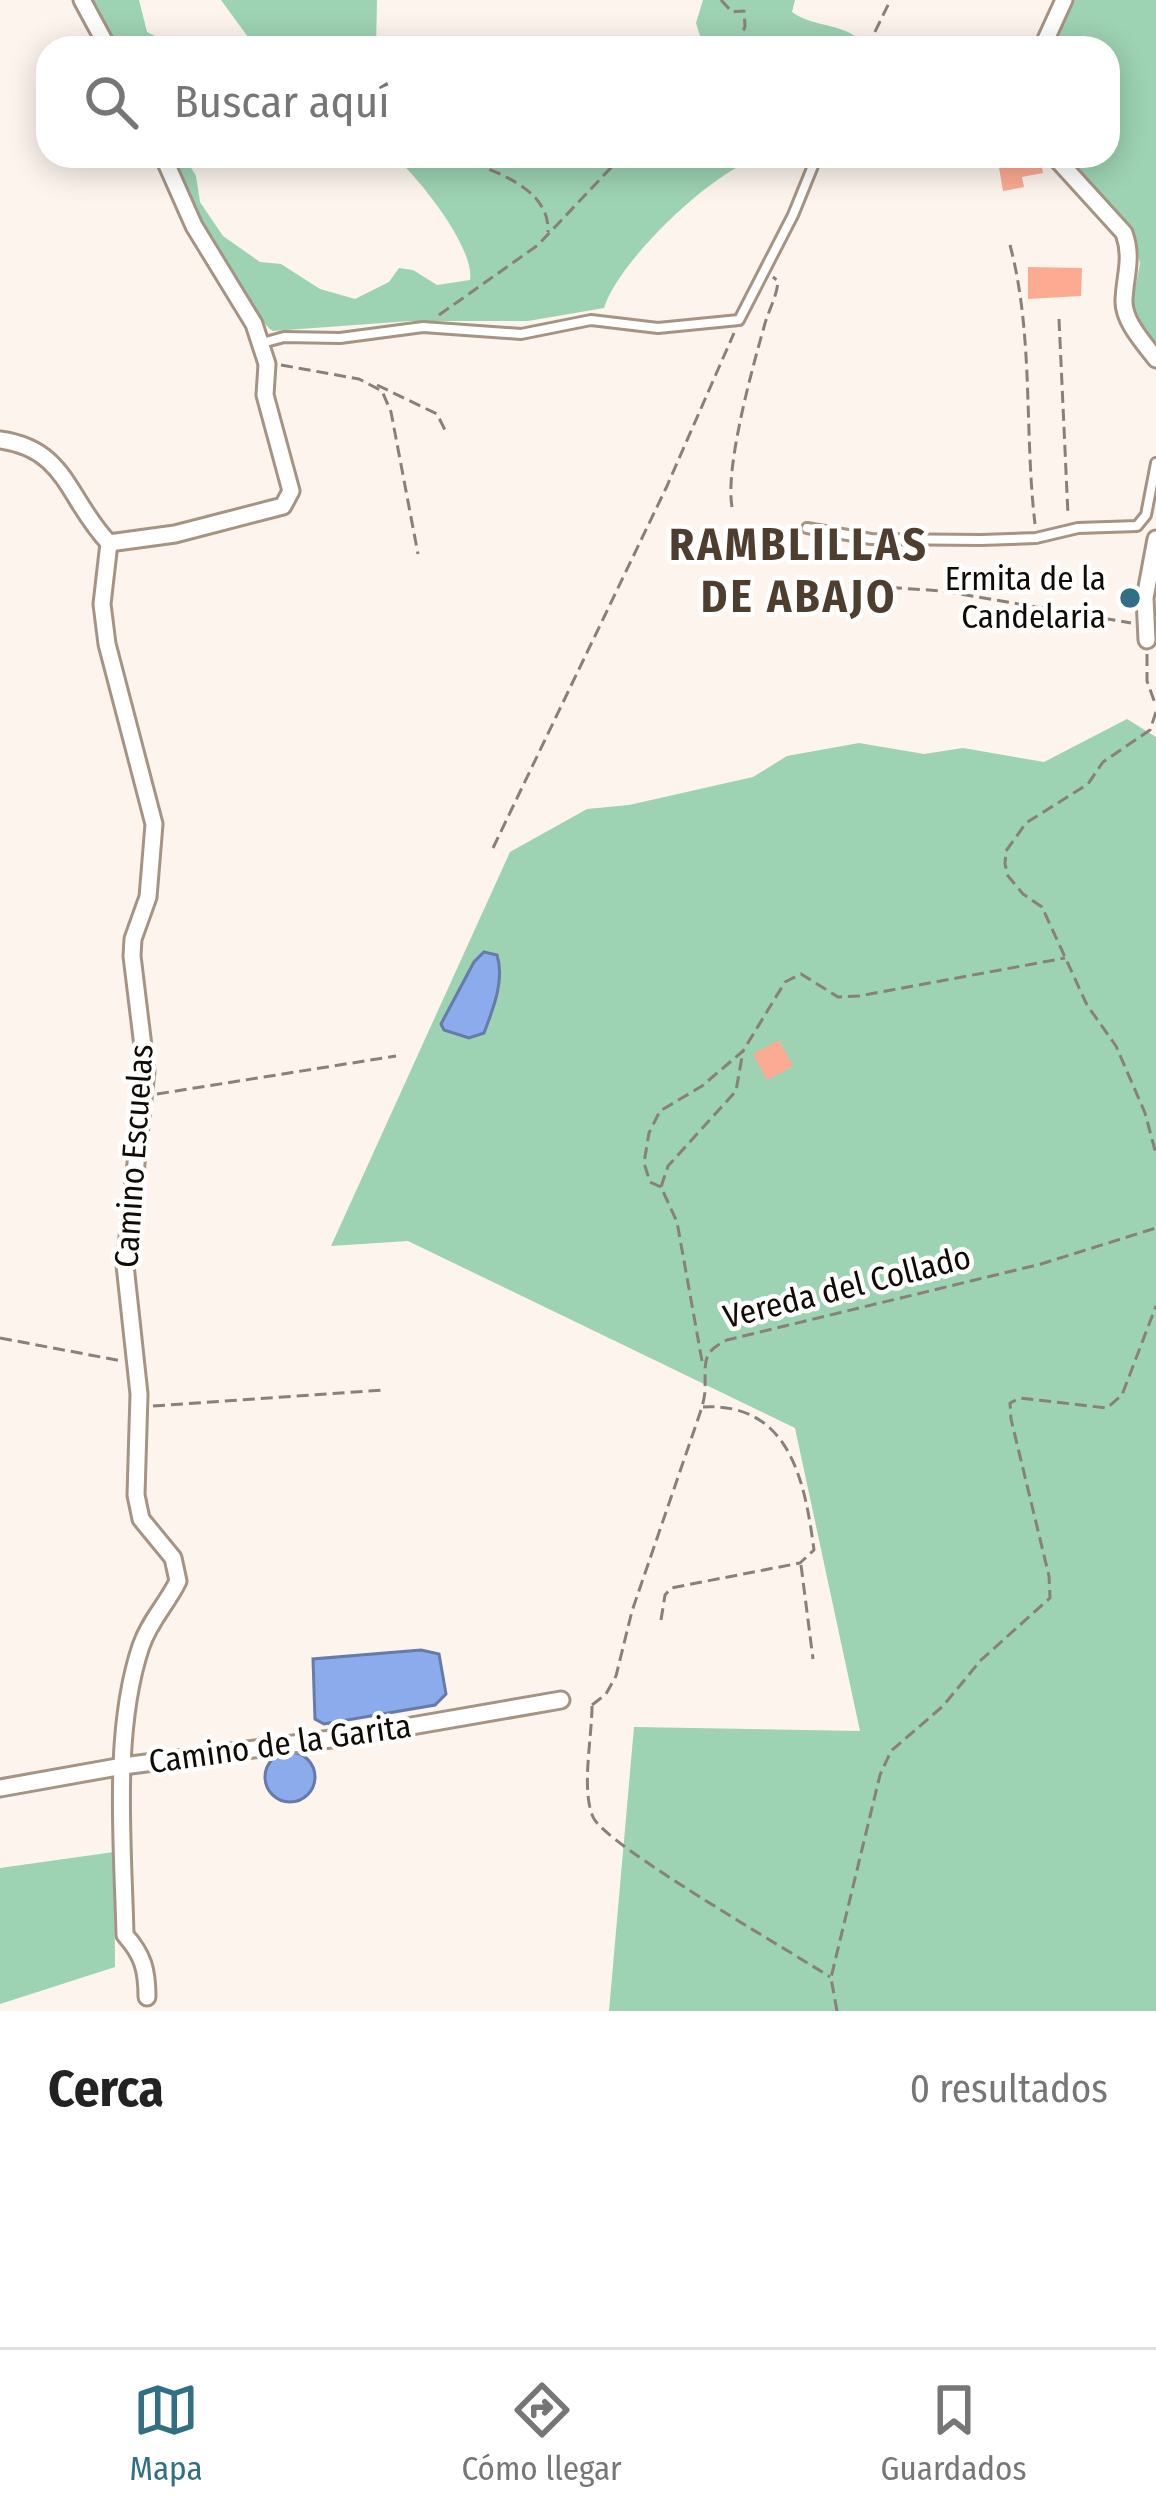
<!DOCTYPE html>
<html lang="es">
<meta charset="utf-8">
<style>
body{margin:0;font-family:"Fira Sans Condensed",sans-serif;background:#f6f6f6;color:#222}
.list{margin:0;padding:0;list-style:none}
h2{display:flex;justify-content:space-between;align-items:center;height:156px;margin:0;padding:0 48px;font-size:51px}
h2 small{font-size:39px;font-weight:400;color:#767676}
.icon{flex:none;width:66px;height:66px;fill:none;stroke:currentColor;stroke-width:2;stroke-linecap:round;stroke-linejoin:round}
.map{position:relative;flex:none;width:1156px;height:2011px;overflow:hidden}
.search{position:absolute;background:#fff;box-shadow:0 6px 30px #0003;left:36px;right:36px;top:36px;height:132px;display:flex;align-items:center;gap:30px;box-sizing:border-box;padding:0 42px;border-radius:36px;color:#767676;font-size:45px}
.sheet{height:336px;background:#fff}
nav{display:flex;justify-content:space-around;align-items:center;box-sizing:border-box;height:168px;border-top:3px solid #e0e0e0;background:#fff;font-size:33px;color:#767676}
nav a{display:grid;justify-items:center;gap:6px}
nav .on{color:#306f84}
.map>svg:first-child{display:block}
</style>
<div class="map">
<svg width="1156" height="2011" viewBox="0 0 1156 2011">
<rect width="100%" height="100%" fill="#fcf4ed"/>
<!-- green -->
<g fill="#9dd2b2">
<polygon points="91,0 139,0 147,32 163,40 163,48 114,48"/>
<polygon points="221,0 377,0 376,48 256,48"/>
<path d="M703,0H795L792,12C811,26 835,23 855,36L851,48H704L696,23Z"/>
<polygon points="1071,0 1156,0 1156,350 1131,308 1140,264 1136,241 1060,156 1108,156 1108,48 1051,48"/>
<path d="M170,156H184L196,176L200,202L223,236L260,262L281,264L320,289L355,299L389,282L399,268L413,270L437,285L470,280C475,248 419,178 394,156H763C715,168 618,261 604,308L528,321H410L273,331C248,315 183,189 170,156Z"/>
<polygon points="1127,719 1156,737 1156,2011 609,2011 634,1727 860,1731 795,1428 408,1241 331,1246 510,852 587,809 629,805 753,777 787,756 859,743 924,754 963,748 1044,762"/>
<polygon points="114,1852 115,1967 0,2004 0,1868"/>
</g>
<!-- water -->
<g fill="#8babed" stroke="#667ba8" stroke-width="3">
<path d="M484,952L497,955C505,980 493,1009 484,1033L469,1038L444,1030L441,1024L474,962Z"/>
<polygon points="421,1650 439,1654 446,1694 435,1705 324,1724 315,1719 313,1659"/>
<circle cx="290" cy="1777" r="25"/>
</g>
<!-- building -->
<g fill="#fcab92">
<polygon points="997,156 1040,156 1043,173 1022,177 1024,187 1003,191"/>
<polygon points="1028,267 1082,268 1081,296 1028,299"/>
<polygon points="779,1040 793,1066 767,1080 753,1054"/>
</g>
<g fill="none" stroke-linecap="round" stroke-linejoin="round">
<!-- lane casing -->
<g stroke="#a59383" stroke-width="14">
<g id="lane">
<polyline points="262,343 284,337 340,338 423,327 521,334 591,320 658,328 739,320 793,215 817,156"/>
<polyline points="807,528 871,539 981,540 1036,538 1078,528 1137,526 1146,515 1156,463"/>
</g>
</g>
<!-- street casing -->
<g stroke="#a59383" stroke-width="21">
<g id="street">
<polyline points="82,0 108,48"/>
<polyline points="1042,48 1064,0"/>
<path d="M1054,156L1124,233C1133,258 1125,275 1124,300C1123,321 1144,343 1156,359"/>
<path d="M0,440C67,449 67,499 109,543L102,604L107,644L154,824L148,897L133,939L132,956L146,1071L125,1265L139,1394L136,1495L141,1519L173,1558L178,1581C167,1604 150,1620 141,1646C112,1732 123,1844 125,1935C143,1955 147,1970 147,1997"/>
<polyline points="109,543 175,534 283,506 291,491 265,395 267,364 254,324 194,226 163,156"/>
<polyline points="1147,640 1145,598 1156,539"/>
<polyline points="0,1788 123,1766 354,1736 561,1700"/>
</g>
</g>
<!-- path -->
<g stroke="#88817b" stroke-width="3" stroke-dasharray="12 6" stroke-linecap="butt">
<polyline points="721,0 732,12 744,11 745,26 738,48"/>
<polyline points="867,48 889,3"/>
<path d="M456,156C491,171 550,186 548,232"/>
<path d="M1010,245C1034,336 1024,431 1035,524"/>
<polyline points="439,315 538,245 622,156"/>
<polyline points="1059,319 1068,515"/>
<polyline points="281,365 359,379 382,391 391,412 418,554"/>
<polyline points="377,385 437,414 446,432"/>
<path d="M732,507C725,467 752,369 764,327C768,311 777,297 778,281L773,277"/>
<polyline points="854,585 943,591 1131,623"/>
<polyline points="1147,654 1147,681 1156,706"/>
<polyline points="1156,712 1150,730 1103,762 1088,784 1026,823 1006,851 1005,864 1008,876 1023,894 1042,907 1087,1005 1116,1046 1145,1113 1156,1154"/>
<polyline points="493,848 667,486 734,333"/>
<polyline points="157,1094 396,1056"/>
<polyline points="661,1187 650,1182 644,1163 649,1133 660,1111 702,1086 743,1051 785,982 801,974 838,997 859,996 1065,958"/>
<polyline points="0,1338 122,1361"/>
<polyline points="702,1361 677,1222 661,1187 668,1166 736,1091 743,1051"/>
<polyline points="153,1406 384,1390"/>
<polyline points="801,1565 813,1659"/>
<path d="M661,1620L665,1595L671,1588L800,1563L814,1550C805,1482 790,1402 703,1407"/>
<path d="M592,1705L606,1694L616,1676L632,1611L698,1419C701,1410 705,1399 705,1389C706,1363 700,1353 727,1340L1041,1264L1156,1228"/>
<path d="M592,1706C592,1737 581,1790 593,1817C605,1845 792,1952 830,1977"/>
<polyline points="837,2011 831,1978 835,1961 880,1775 891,1751 943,1706 981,1660 1050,1598 1049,1576 1011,1419 1010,1403 1020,1398 1107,1408 1122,1395 1156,1306"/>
</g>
<!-- lane -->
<use href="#lane" stroke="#fff" stroke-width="8"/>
<!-- street -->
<use href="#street" stroke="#fff" stroke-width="15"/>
</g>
<!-- markers -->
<circle fill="#306f84" stroke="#fff" stroke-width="4.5" cx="1130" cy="598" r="12"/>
<g text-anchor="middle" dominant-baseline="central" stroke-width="9" stroke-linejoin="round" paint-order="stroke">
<!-- poi labels -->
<g font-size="33" fill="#110b06" stroke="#fff" text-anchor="end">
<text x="1106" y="579">Ermita de la<tspan x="1106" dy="38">Candelaria</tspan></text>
</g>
<!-- street labels -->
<g font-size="33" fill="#110b06" stroke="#fff">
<text transform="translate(134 1156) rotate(-86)">Camino Escuelas</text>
<text transform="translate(847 1287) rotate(-14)">Vereda del Collado</text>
<text transform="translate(280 1744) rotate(-8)">Camino de la Garita</text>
</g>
<!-- district labels -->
<g font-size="45" font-weight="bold" letter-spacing="3" fill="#4e3e30" stroke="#fff">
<text x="799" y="545">RAMBLILLAS<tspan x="799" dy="52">DE ABAJO</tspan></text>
</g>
</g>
</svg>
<div class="search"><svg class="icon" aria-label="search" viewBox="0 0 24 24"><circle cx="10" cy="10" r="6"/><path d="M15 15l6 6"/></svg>Buscar aquí</div>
</div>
<section class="sheet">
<h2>Cerca<small>0 resultados</small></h2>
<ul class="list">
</ul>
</section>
<nav>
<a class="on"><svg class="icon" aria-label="map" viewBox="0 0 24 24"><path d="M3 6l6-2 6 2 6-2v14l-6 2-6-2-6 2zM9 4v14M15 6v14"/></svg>Mapa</a>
<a><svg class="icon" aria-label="directions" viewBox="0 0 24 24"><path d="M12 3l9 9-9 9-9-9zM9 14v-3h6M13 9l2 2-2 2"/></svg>Cómo llegar</a>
<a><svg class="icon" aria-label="saved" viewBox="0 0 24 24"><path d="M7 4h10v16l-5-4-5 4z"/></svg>Guardados</a>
</nav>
